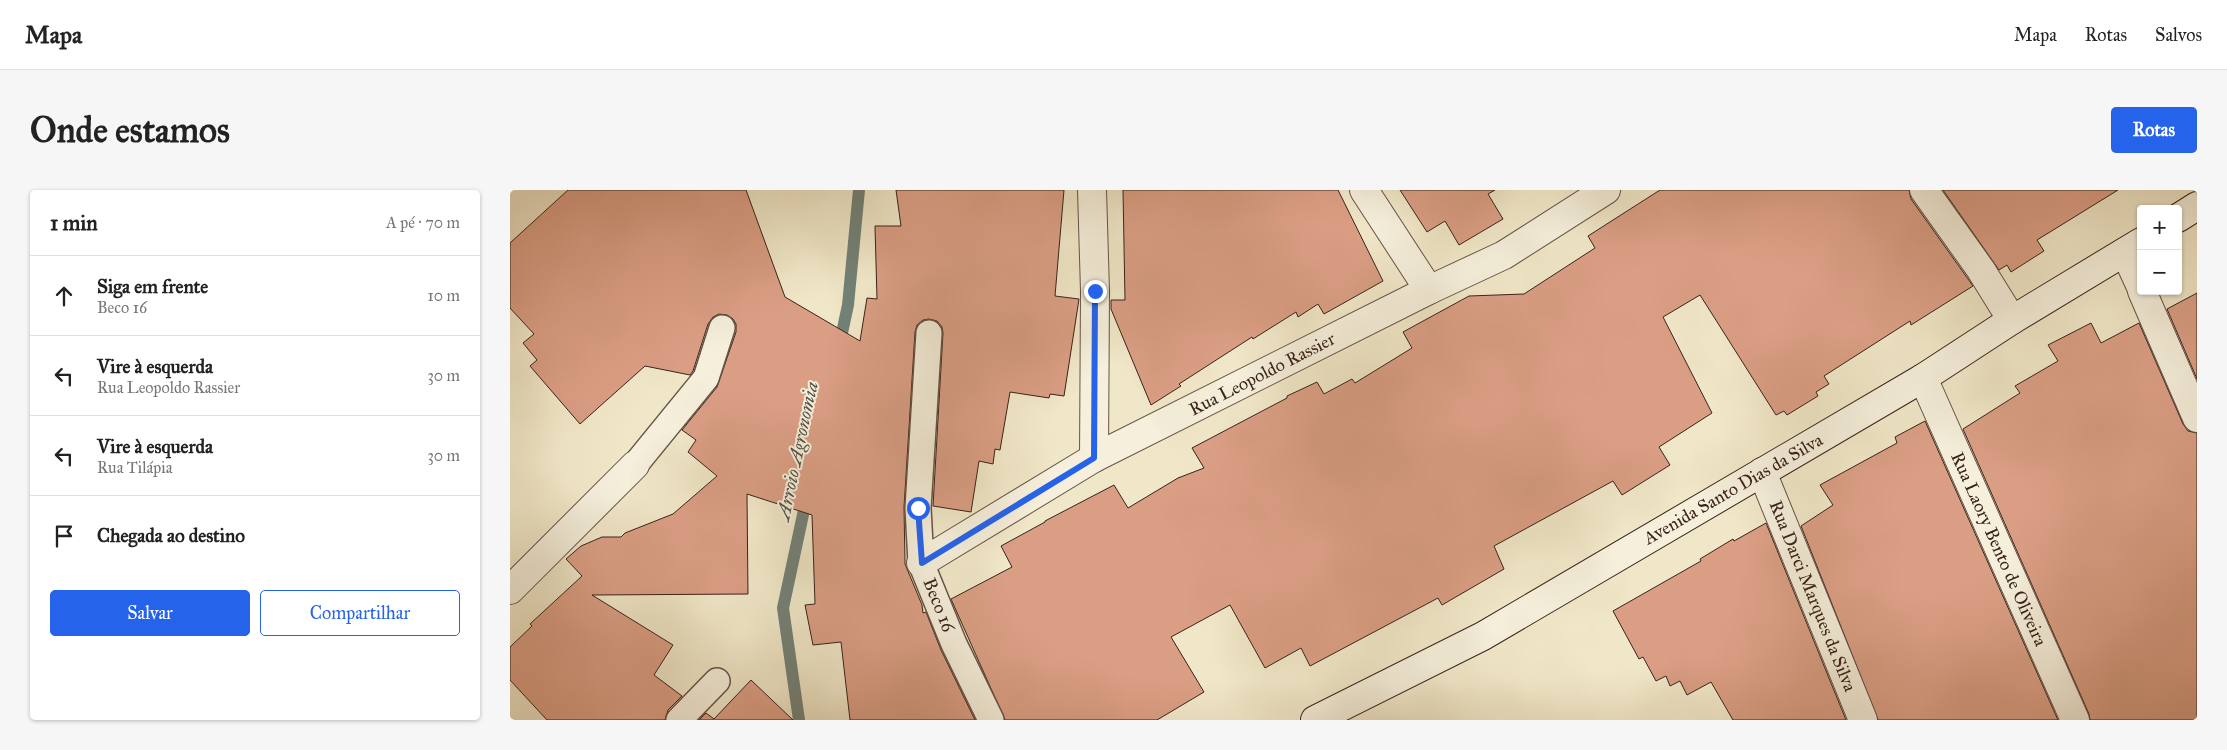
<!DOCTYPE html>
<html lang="pt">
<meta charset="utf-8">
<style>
body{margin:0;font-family:"IM FELL Great Primer",serif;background:#f6f6f6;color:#222}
.controls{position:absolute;right:15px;top:15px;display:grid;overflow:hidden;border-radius:5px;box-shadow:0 1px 4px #0004}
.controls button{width:45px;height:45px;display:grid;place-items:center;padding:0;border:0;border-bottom:1px solid #e0e0e0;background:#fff;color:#222;font:25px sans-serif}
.stop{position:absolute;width:15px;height:15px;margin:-11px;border:4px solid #2563eb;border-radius:50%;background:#fff}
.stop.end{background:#2563eb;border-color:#fff;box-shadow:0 1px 5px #0008}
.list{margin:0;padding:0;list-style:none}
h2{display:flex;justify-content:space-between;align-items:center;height:65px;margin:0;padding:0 20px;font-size:21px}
h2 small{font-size:16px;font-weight:400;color:#767676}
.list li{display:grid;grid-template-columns:32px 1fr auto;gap:15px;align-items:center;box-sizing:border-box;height:80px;padding:0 20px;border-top:1px solid #e0e0e0}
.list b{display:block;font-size:19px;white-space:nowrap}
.list p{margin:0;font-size:16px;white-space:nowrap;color:#767676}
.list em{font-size:16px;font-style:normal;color:#767676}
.actions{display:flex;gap:10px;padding:15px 20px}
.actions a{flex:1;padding:11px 0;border:1px solid #2563eb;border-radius:5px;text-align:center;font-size:18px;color:#2563eb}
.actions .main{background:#2563eb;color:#fff}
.icon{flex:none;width:28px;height:28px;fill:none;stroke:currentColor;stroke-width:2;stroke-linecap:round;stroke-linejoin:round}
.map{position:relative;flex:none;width:1687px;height:530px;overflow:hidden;border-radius:5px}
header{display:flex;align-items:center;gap:30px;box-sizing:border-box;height:70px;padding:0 25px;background:#fff;border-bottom:1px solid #e0e0e0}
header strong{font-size:24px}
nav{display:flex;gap:28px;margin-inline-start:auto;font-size:18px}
.intro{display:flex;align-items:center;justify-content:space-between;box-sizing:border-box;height:120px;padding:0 30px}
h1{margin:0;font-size:35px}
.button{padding:12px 22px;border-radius:5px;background:#2563eb;color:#fff;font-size:18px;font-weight:700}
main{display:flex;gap:30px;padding:0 30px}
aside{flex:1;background:#fff;border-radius:5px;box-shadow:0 1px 4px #0004}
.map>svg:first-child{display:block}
</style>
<header>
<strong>Mapa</strong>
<nav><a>Mapa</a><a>Rotas</a><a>Salvos</a></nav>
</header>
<div class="intro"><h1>Onde estamos</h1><a class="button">Rotas</a></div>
<main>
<aside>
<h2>1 min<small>A pé · 70 m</small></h2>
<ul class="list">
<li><svg class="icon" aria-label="ahead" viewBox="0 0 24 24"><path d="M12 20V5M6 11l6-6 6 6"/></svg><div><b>Siga em frente</b><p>Beco 16</p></div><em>10 m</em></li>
<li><svg class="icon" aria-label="left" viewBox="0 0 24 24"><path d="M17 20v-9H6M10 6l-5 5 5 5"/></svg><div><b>Vire à esquerda</b><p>Rua Leopoldo Rassier</p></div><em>30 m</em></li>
<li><svg class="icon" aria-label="left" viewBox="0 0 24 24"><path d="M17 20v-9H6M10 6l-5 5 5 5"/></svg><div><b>Vire à esquerda</b><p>Rua Tilápia</p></div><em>30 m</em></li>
<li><svg class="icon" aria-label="arrive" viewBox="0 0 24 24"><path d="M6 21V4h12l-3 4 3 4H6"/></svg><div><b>Chegada ao destino</b></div></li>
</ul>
<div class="actions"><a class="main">Salvar</a><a>Compartilhar</a></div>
</aside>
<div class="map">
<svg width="1687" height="530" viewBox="0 0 1687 530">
<rect width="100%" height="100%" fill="#f0e7c8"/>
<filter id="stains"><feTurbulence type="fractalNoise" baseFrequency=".004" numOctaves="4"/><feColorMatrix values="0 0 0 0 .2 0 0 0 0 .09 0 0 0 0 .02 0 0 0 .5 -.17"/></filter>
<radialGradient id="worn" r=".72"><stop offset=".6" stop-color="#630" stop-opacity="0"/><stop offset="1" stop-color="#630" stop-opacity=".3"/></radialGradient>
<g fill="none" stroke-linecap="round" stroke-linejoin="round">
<!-- stream -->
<g stroke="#738177" stroke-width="12">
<polyline points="329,157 338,115 349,0"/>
<polyline points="289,530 273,418 297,306"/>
</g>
</g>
<!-- building -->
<g fill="#da9e84" stroke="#39221a">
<polygon points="58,0 236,0 275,107 350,151 357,108 367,109 365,36 391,36 386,0 554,0 545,106 569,109 554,206 540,204 539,208 500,202 490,260 485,259 483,274 469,271 461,322 423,316 433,143 432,137 427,131 419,129 413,130 407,135 405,142 394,317 395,374 412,415 413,423 416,422 431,460 465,530 340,530 331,452 303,455 295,415 305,414 302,325 237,304 238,404 82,405 163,455 144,485 172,506 158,520 155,530 37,530 0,490 0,457 22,436 20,434 72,386 56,369 71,356 92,347 111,347 115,343 163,324 207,286 178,262 186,250 172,240 207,197 226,142 226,134 223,129 217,125 209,124 203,127 198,134 183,181 180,185 135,176 70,234 20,176 27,170 13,153 24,144 0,118 0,53"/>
<polygon points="613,0 828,0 873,91 814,124 808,114 788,127 786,122 743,149 742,147 669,194 671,196 641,215 601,119 601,110 615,110"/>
<polygon points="890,0 985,0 978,4 993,29 949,55 935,31 917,42"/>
<polygon points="1150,0 1399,0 1401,9 1463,96 1401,135 1400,131 1314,186 1319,194 1306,202 1308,206 1277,225 1274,221 1266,225 1190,105 1153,127 1202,223 1149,257 1160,275 1112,305 1103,291 984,356 994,379 932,415 928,408 800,476 791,458 755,478 720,415 661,447 694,502 647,530 495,530 441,409 502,377 491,356 535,332 535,331 604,295 618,318 668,288 694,278 682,258 777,208 777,206 807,192 814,204 842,189 845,193 902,158 893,142 959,106 1014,104 1085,58 1078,46"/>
<polygon points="1433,0 1608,0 1527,50 1534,61 1501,82 1497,75 1489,80"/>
<polygon points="1687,103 1687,189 1657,119"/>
<polygon points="1581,133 1591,153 1629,133 1673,234 1678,241 1687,243 1687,530 1580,530 1579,524 1453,239 1510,203 1505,196 1548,171 1538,155"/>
<polygon points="1415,231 1548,530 1368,530 1291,336 1323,315 1310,295 1387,253 1385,247"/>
<polygon points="1256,333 1336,530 1223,530 1201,492 1177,505 1170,491 1160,496 1156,486 1146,491 1133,467 1129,469 1103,421 1191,371 1190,369 1223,349 1224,351"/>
<polygon points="241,490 283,530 189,530 196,523 204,529"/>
</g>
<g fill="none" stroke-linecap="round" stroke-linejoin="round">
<!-- lane casing -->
<g stroke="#675346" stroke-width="28">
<g id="lane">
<polyline points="419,143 408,318 411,373 444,454 481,530"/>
<polyline points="125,275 196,188 212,138"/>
<polyline points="169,530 207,491"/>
</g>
</g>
<!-- street casing -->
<g stroke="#675346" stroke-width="30">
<g id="street">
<polyline points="582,0 585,101 584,268"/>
<polyline points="854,0 919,100"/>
<polyline points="1414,0 1471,80 1502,130"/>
<polyline points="1615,62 1631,97"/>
<polyline points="1632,101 1687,228"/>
<polyline points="1413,188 1565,530"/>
<polyline points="1252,282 1353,530"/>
<polyline points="411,373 584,268 919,100 994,65 1096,0"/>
<polyline points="0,400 125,275"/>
</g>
</g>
<!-- secondary casing -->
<g stroke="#39221a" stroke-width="30">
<g id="secondary">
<polyline points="1668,28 1687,16"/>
<polyline points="805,530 973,446 1413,188 1502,130 1631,52"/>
</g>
</g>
<!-- lane -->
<use href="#lane" stroke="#f5efdb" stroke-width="25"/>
<!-- street -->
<use href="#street" stroke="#f5efdb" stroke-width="28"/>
<!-- secondary -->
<use href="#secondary" stroke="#f5efdb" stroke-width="28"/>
</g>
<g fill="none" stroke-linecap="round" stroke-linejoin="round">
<!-- route -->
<polyline stroke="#2563eb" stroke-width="6" points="408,318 412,373 584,268 585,101"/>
</g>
<g text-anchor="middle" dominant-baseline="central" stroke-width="4" stroke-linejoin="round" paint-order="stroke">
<!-- street labels -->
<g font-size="18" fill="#39221a" stroke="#f5efdb">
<text transform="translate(752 184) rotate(-27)">Rua Leopoldo Rassier</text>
<text transform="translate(1223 299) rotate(-30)">Avenida Santo Dias da Silva</text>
<text transform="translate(1489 359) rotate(66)">Rua Laory Bento de Oliveira</text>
<text transform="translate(1303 406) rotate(68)">Rua Darci Marques da Silva</text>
<text transform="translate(429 415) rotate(68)">Beco 16</text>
</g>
<!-- water labels -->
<g font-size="19" font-style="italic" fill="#565148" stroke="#f5efdb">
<text transform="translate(287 261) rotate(-78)">Arroio Agronomia</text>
</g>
</g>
<rect width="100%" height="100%" filter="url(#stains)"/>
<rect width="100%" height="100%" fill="url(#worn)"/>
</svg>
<div class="controls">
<button>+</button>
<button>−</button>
</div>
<div class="stop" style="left:408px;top:318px"></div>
<div class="stop end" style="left:585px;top:101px"></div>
</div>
</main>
